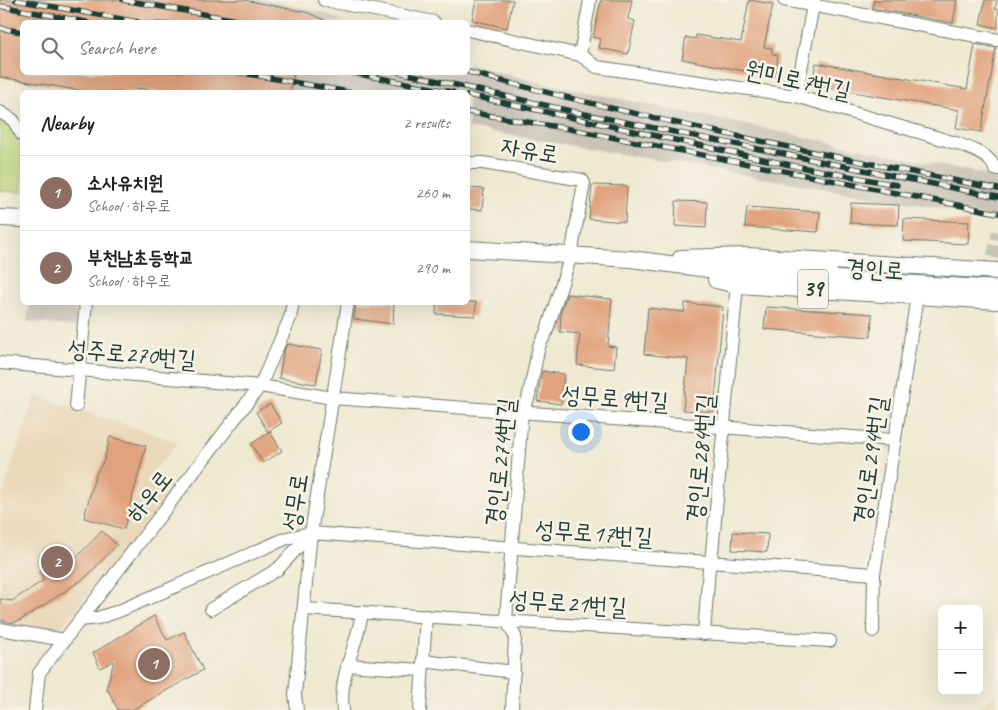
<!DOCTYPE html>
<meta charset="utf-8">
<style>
body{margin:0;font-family:Caveat,"Poor Story",sans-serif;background:#f6f6f6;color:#202124}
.controls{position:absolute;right:15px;bottom:15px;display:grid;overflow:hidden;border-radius:8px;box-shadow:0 5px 20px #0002}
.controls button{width:45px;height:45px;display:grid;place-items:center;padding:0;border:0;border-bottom:1px solid #e0e0e0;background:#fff;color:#202124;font:25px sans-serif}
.you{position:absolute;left:580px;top:431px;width:18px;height:18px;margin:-12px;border:4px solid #fff;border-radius:50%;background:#1a73e8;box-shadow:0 0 0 8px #1a73e833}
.badge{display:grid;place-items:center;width:32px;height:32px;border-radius:50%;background:#111827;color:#fff;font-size:16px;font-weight:700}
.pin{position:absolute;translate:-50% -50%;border:2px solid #fff;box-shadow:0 1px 5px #0006}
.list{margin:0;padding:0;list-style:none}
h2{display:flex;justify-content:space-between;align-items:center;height:65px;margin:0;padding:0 20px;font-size:21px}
h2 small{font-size:16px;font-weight:400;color:#757577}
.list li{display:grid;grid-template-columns:32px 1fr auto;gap:15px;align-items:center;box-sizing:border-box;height:75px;padding:0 20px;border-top:1px solid #e0e0e0}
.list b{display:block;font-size:19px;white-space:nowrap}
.list p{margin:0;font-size:16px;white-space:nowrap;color:#757577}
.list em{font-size:16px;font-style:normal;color:#757577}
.icon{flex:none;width:28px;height:28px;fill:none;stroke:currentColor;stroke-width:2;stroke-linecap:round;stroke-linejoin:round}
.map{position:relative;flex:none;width:998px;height:710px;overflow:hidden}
.search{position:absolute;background:#fff;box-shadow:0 5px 20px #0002;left:20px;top:20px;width:450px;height:55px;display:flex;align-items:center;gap:12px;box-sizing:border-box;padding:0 18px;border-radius:8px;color:#757577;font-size:19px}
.panel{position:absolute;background:#fff;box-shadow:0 5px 20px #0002;left:20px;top:90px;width:450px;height:215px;border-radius:8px}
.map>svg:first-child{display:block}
</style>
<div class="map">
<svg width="998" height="710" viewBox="0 0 998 710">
<rect width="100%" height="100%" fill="#f7f3e8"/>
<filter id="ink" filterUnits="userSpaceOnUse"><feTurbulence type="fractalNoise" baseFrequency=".02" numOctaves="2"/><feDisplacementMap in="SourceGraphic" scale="10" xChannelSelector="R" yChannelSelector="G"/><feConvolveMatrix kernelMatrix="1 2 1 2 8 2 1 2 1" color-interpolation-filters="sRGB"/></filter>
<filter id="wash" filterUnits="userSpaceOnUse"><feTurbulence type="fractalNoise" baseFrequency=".0096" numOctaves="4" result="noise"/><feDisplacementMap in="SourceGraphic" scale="20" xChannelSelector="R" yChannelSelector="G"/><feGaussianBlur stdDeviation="1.12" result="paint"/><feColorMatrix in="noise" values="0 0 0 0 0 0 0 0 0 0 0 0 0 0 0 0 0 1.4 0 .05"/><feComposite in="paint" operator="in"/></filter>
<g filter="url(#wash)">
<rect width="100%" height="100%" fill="#efe9d1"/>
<!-- built -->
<g fill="#ead8ba">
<polygon points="35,395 178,442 147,479 168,496 57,633 0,622 0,502"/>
<polygon points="998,691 998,710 977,710"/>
</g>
<!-- industrial -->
<g fill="#cac3b8">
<polygon points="0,0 265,0 326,13 343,22 22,22 22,72 468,72 468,64 534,81 998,177 998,218 468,128 468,92 95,92 0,77"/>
<polygon points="30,302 77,303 75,327 27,321"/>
</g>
<!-- green -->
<polygon fill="#bdd478" stroke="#6e8856" points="0,113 22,140 22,192 0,191"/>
<g id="blocks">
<!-- building -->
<g fill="#e1a37e">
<polygon points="0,0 244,0 306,12 329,22 22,22 22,72 294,72 290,92 159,92 138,88 136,92 89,92 0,77"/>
<polygon points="476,0 513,0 507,28 472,20"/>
<polygon points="601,0 632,0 628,19 635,21 628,54 599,48 601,39 593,37"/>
<polygon points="749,0 773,4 764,47 772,48 772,54 778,55 775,77 682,59 686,37 695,39 696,35 741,42"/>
<polygon points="874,0 957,0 953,23 872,8"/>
<polygon points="985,0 997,0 995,9 998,9 998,28 980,24"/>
<polygon points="975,44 996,48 981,132 956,128 959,110 812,85 816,63 967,89"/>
<polygon points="592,185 627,186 625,222 589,219"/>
<polygon points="468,188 484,189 482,210 468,209"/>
<polygon points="676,201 707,202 706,228 675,226"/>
<polygon points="851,203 899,205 898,225 850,223"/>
<polygon points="747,207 820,212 818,232 745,227"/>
<polygon points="904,219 969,222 968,244 903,241"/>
<polygon points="567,294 612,299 608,346 616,347 614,369 577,365 580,334 560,332 561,311"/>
<polygon points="356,302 394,302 393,324 354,319"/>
<polygon points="437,302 476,302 475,316 436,314"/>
<polygon points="685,303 723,307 714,412 683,410 688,359 644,354 648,308 684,312"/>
<polygon points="766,307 872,314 871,337 764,329"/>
<polygon points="287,344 322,350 316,384 279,378 283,354"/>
<polygon points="542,371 564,374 561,404 537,401"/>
<polygon points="270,404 282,423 268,432 256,412"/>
<polygon points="270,432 282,451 263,463 251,444"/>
<polygon points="110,437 146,446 124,529 84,518 95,476 104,460"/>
<polygon points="102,531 117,545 85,578 21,620 13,623 0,620 0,599 12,601 44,580 39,572 54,562 57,566 63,562 67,567"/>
<polygon points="733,532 768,534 767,552 732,550"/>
<polygon points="154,616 167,640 184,632 203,670 132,710 118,710 108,690 106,690 114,661 100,668 93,653"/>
</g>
</g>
</g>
<g filter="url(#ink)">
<use href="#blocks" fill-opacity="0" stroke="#68796b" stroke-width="1"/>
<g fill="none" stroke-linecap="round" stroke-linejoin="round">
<!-- minor-tunnel -->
<path stroke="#c5c7b2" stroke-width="12" stroke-dasharray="12 6" stroke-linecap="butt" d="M968,282C991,273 994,254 998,232"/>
<!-- minor casing -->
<g stroke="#68796b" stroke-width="14">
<g id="minor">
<polyline points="324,0 434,22"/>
<polyline points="784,0 998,40"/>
<path d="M468,30L580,55L597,67L796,96L959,144C972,150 990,154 995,169H998"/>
<polyline points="580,55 590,0"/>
<polyline points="796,96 814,0"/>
<polyline points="0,112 13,120 22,135"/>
<polyline points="468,163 483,163 582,180 584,183 571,255 546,333 539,346 528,399 522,412 506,620 515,636 512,710"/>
<polyline points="729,263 831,271"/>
<polyline points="0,363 260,386 333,398 893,440"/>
<polyline points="76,406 86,302"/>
<polyline points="211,609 278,569 311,533"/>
<polyline points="304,609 830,641"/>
<polyline points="80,620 98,618 119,611 287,538 311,533 874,574"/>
<polyline points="0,629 65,640"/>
<polyline points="873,631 874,574 917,296"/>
<polyline points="704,634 709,568 711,563 737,285"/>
<polyline points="423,661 514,672"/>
<polyline points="347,665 422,670"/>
<polyline points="35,710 39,673 260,386 290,318 293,302"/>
<polyline points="297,710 295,694 311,533 348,302"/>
<path d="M343,710C338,674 358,646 362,612"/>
<polyline points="420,710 426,616"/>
</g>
</g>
<!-- major casing -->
<g stroke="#68796b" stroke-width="18">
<g id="major">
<polyline points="0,218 22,219"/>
<polyline points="468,249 631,259 739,273 998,289"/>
<polyline points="681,258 747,256 998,271"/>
<polyline points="716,280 737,285 998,301"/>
</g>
</g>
<!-- minor -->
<use href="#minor" stroke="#fff" stroke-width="12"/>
<!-- major -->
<use href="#major" stroke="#fff" stroke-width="16"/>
<!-- rail casing -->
<g stroke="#1f3d34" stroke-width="5.5">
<g id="rail">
<polyline points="16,0 138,22"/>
<polyline points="123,0 249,22"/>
<polyline points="0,6 86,22"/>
<polyline points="0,28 22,32"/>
<polyline points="237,72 349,92"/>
<polyline points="348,72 453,92"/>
<polyline points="399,72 575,112 998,197"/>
<path d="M468,72C643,119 820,154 998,189"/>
<polyline points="468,95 795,166 897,185"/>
<polyline points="468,112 570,129 998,213"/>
</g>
</g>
<!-- rail -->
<use href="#rail" stroke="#f7f3e8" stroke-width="4" stroke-dasharray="11" stroke-linecap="butt"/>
</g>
</g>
<g text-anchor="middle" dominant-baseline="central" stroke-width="5" stroke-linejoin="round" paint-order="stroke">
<!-- shield labels -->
<rect fill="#f7f3e8" stroke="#60746a" stroke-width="1" x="798" y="269.5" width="30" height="39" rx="4"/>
<g font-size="22" font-weight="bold" fill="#1f3d34">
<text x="813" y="289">39</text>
</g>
<!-- street labels -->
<g font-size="24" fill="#1f3d34" stroke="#f7f3e8">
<text transform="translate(798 80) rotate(12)">원미로7번길</text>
<text transform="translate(530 150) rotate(10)">자유로</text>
<text transform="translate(875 269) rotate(4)">경인로</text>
<text transform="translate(132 354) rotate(5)">성주로270번길</text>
<text transform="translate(615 398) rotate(4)">성무로9번길</text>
<text transform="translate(700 458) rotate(-85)">경인로284번길</text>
<text transform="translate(870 460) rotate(-82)">경인로294번길</text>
<text transform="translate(500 462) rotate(-84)">경인로274번길</text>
<text transform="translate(149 496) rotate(-52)">하우로</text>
<text transform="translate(295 502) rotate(-81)">성무로</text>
<text transform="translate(594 533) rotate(4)">성무로17번길</text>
<text transform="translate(568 603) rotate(4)">성무로21번길</text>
</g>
</g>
</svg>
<div class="controls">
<button>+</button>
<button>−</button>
</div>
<div class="you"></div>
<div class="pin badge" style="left:154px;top:664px;background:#8d6e63">1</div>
<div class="pin badge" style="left:57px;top:562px;background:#8d6e63">2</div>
<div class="search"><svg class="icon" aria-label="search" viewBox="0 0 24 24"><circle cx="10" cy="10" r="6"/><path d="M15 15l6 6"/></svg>Search here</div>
<section class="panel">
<h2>Nearby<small>2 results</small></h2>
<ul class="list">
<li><span class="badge" style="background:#8d6e63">1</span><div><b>소사유치원</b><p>School · 하우로</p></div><em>260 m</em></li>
<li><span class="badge" style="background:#8d6e63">2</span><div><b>부천남초등학교</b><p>School · 하우로</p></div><em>290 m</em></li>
</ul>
</section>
</div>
